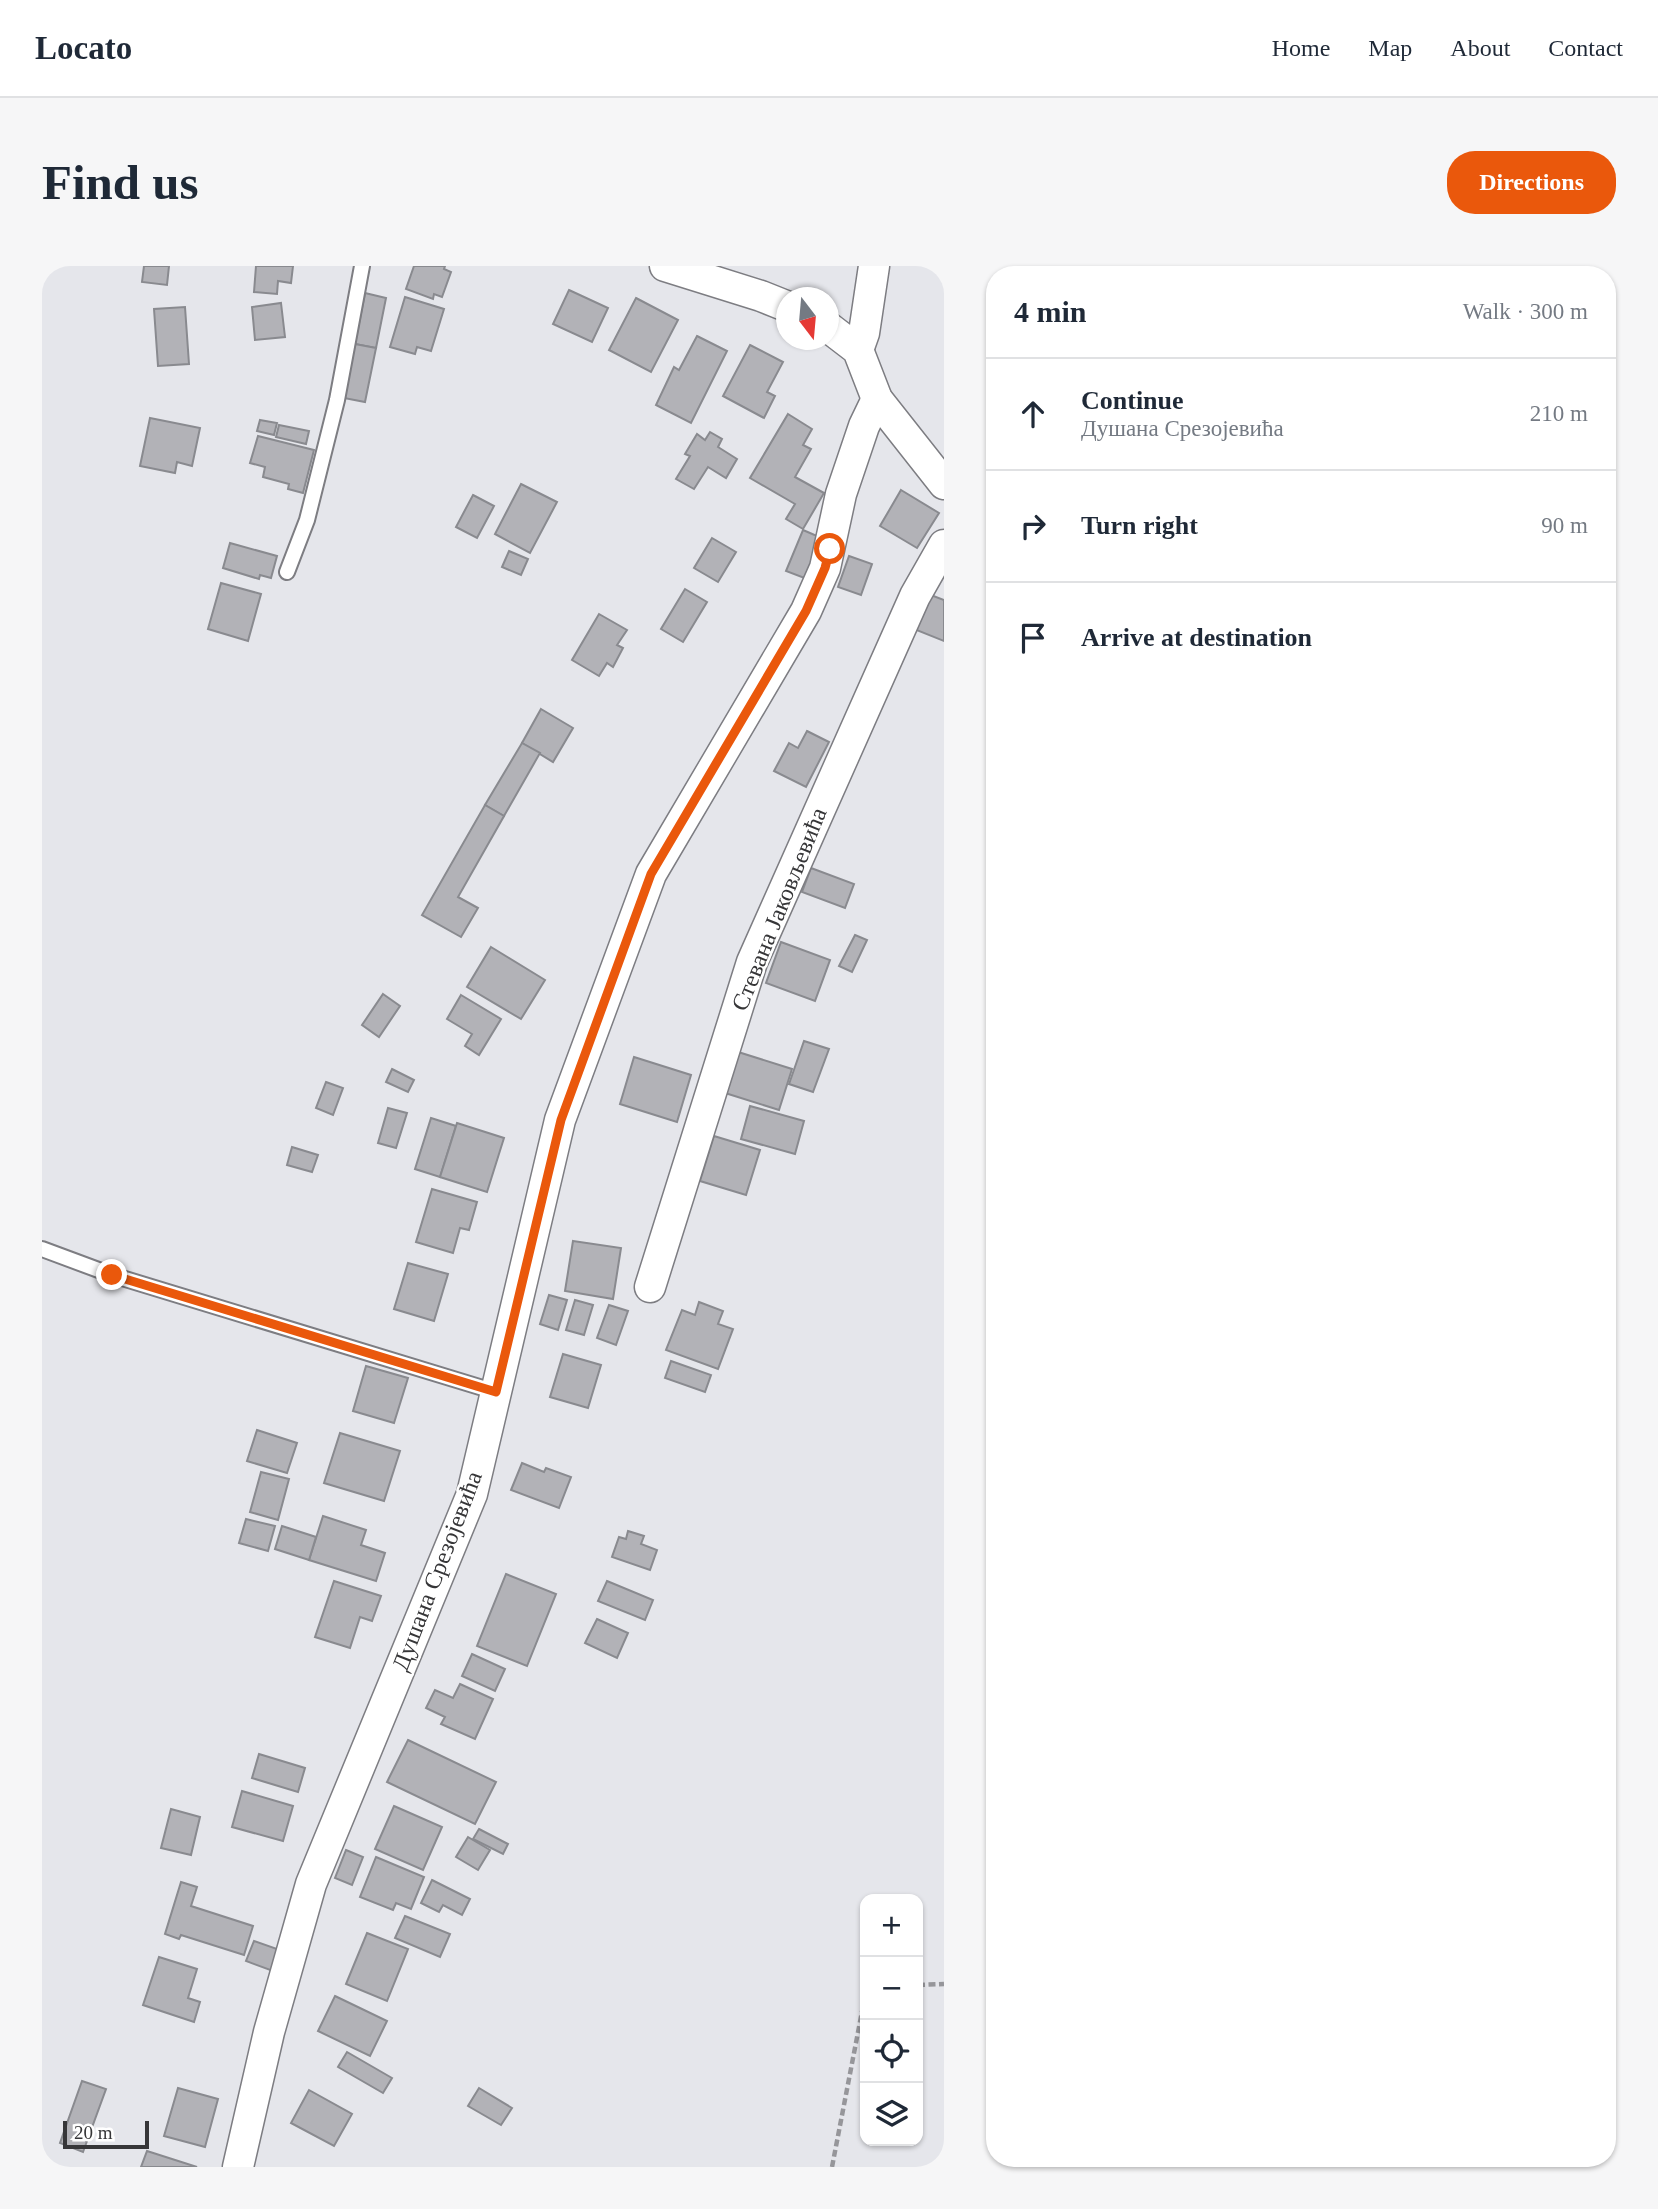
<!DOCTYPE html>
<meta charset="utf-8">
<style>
body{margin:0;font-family:Georgia,serif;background:#f6f6f7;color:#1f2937}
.controls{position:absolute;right:21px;bottom:21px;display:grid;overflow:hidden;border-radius:14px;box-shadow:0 2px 5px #0004}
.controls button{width:63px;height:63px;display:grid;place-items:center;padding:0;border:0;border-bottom:2px solid #e0e1e3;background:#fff;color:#1f2937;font:35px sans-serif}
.compass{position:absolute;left:734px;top:21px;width:63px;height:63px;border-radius:50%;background:#fff;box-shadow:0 2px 5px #0004;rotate:164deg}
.scale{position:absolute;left:21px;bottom:18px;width:86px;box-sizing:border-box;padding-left:7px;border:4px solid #363638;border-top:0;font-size:19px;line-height:24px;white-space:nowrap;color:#363638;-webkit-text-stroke:5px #fff;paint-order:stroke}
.stop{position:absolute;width:21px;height:21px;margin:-16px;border:5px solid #ea580c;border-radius:50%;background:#fff}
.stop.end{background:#ea580c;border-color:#fff;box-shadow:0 2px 7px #0008}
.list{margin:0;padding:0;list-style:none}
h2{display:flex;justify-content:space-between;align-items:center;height:91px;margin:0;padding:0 28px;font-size:30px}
h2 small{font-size:23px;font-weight:400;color:#747a83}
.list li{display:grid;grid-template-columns:46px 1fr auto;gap:21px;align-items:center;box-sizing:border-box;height:112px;padding:0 28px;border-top:2px solid #e0e1e3}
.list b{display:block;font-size:26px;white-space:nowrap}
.list p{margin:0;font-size:23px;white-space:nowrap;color:#747a83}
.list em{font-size:23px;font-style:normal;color:#747a83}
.icon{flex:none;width:38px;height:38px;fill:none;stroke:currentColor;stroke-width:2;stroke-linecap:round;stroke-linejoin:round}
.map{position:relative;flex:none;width:902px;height:1901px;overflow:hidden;border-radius:28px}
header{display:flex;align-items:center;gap:42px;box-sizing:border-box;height:98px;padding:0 35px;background:#fff;border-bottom:2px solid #e0e1e3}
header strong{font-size:33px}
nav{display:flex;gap:38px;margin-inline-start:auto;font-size:24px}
.intro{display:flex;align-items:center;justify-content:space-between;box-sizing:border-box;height:168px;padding:0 42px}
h1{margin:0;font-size:49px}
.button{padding:18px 32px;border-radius:28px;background:#ea580c;color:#fff;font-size:24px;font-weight:700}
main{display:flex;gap:42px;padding:0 42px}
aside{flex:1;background:#fff;border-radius:28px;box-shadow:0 2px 5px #0004}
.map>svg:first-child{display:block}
</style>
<header>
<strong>Locato</strong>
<nav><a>Home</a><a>Map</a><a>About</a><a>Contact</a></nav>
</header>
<div class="intro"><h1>Find us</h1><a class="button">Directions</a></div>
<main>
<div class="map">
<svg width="902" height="1901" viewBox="0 0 902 1901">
<rect width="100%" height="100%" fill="#e5e6eb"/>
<!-- building -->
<g fill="#b2b2b7" stroke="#898a8f" stroke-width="2">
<polygon points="102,0 127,0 125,19 100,16"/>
<polygon points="214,0 251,0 249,17 236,15 235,28 212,26"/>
<polygon points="372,0 403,0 402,3 409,6 400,31 392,28 391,33 364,23"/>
<polygon points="527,24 566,42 550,76 511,58"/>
<polygon points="323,27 344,32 334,82 313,78"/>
<polygon points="363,31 402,43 389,85 375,81 373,88 348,81"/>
<polygon points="594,32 636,54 609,106 567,84"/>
<polygon points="239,37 243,71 213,74 210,41"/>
<polygon points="143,41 147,98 116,100 112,43"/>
<polygon points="655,70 685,85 649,157 614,139 632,101 637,104"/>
<polygon points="313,78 334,82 323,136 302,132"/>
<polygon points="708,79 741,96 725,126 733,130 722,152 681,130"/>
<polygon points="746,148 770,163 761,179 769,183 753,211 782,227 761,263 744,253 753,238 708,212"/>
<polygon points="108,152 158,162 150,200 135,196 133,207 98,200"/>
<polygon points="218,154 235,157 232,169 215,165"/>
<polygon points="237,159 267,165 264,178 234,171"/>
<polygon points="668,166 680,173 676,181 695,193 684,212 666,201 652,223 634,213 648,190 643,188 655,168 663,174"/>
<polygon points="216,170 272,184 261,227 246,223 247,218 221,211 223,201 208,197"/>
<polygon points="479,218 515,236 488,287 453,268"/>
<polygon points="859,224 897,247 875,282 838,260"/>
<polygon points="431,229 452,240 435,272 414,261"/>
<polygon points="761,264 782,273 765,313 744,305"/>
<polygon points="670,272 694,286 676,316 652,302"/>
<polygon points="188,277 235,290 229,312 218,309 217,313 181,302"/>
<polygon points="467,285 486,293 479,309 460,301"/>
<polygon points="807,290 830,298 819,329 796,321"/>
<polygon points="179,317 219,328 206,375 166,363"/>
<polygon points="643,323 665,336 641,376 619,363"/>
<polygon points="881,326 902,334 902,375 867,361"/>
<polygon points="557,348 585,364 575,379 581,382 571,401 565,397 557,410 530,394"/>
<polygon points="499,443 531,462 511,496 480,477"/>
<polygon points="765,465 787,476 764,521 732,505 747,477 756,482"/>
<polygon points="480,477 498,487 462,550 443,539"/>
<polygon points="443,539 462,550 416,631 436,642 419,671 380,649"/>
<polygon points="769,602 812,618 803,642 760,626"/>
<polygon points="813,669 825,674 810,706 797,700"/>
<polygon points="739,676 788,694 773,735 724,717"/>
<polygon points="449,681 503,714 479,753 425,721"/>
<polygon points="341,728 358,740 337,771 320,759"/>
<polygon points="419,729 459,753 437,789 423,780 430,768 405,753"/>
<polygon points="762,775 787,783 771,826 747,818"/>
<polygon points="693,785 750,803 737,844 680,826"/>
<polygon points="592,791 649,809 635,856 578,838"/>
<polygon points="350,803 372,814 366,826 344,816"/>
<polygon points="284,816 301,822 291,849 274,842"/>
<polygon points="708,840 762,855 753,888 699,873"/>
<polygon points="346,842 365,847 354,882 336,877"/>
<polygon points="389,852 414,860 398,911 373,903"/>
<polygon points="415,857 462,872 445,926 398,911"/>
<polygon points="672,870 718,884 704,929 658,915"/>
<polygon points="250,881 276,889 270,906 245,899"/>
<polygon points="390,923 435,936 427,964 418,962 411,987 374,976"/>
<polygon points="531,975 579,982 571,1033 523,1025"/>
<polygon points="366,997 406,1008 392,1055 352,1043"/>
<polygon points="507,1029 525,1034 516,1064 498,1058"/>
<polygon points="533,1034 551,1039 542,1069 524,1064"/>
<polygon points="657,1036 681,1045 676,1058 691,1063 676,1103 624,1084 640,1044 653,1049"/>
<polygon points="567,1039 586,1045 574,1079 555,1072"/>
<polygon points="521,1088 559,1099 546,1142 508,1131"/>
<polygon points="629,1095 669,1109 663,1126 623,1112"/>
<polygon points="324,1100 366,1112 352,1157 311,1145"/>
<polygon points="215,1164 255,1177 245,1207 205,1195"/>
<polygon points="298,1167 358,1185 342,1235 282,1217"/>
<polygon points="480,1197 502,1206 504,1202 529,1211 517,1242 469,1224"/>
<polygon points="219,1206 247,1213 236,1254 208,1246"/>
<polygon points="281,1250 324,1264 319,1279 343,1287 334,1315 267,1294"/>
<polygon points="204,1253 233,1260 226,1285 197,1277"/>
<polygon points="240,1260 274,1271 267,1294 233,1283"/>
<polygon points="586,1265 602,1270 599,1278 615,1284 608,1304 570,1291 577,1271 584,1273"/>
<polygon points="464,1308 514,1328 485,1400 435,1380"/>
<polygon points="292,1315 339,1330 330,1355 318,1351 308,1382 273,1371"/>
<polygon points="565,1315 611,1334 603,1354 556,1335"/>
<polygon points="555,1353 586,1367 575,1392 543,1377"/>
<polygon points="430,1388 463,1403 453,1425 420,1410"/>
<polygon points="418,1418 451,1433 433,1473 399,1458 403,1451 384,1442 393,1424 411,1432"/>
<polygon points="366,1474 454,1516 433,1558 345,1516"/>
<polygon points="217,1488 263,1502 256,1526 210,1512"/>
<polygon points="200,1525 251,1540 241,1575 190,1561"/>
<polygon points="352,1540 400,1561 381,1604 333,1583"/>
<polygon points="129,1543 158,1551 149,1589 119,1582"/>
<polygon points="437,1563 466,1578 461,1588 431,1573"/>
<polygon points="426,1571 448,1584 436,1604 414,1591"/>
<polygon points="304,1584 321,1591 310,1619 293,1612"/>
<polygon points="334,1591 382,1611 369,1643 354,1637 351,1644 318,1631"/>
<polygon points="390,1614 428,1633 420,1649 401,1639 397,1646 379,1637"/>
<polygon points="139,1616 155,1621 149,1640 211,1660 202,1689 139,1669 137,1673 123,1668"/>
<polygon points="363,1650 408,1668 398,1691 353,1672"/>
<polygon points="325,1667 366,1683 345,1735 304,1718"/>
<polygon points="212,1675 238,1684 231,1705 204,1695"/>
<polygon points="117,1691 155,1703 146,1732 158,1736 152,1756 101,1739"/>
<polygon points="293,1730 345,1755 328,1790 276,1765"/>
<polygon points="305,1786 350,1812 341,1827 296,1801"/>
<polygon points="40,1815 64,1823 41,1886 18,1877"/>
<polygon points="136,1822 176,1833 163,1881 122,1870"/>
<polygon points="437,1822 470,1842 459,1859 426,1840"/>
<polygon points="267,1824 310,1848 292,1880 249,1857"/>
<polygon points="105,1885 155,1901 99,1901"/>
</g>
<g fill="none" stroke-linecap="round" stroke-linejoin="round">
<!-- lane casing -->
<g stroke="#7d7d82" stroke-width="18">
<g id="lane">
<polyline points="245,306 265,254 295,134 320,0"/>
<polyline points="0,983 70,1009 454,1126"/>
</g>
</g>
<!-- street casing -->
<g stroke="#7d7d82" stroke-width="33">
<g id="street">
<polyline points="623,0 719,30 744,40"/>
<polyline points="786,61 816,84 835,133 902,218"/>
<polyline points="816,84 822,67 832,0"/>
<polyline points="608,1021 710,696 873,330 902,279"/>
<polyline points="196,1901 227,1766 269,1618 430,1228 518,854 609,608 764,345 783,302 799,228 822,160 835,133"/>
</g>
</g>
<!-- path -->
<g stroke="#96969a" stroke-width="4.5" stroke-dasharray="7 3.5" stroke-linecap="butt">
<polyline points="876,1719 902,1718"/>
<polyline points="790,1901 823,1730"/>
</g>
<!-- lane -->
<use href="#lane" stroke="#fff" stroke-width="14"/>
<!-- street -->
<use href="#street" stroke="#fff" stroke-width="30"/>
</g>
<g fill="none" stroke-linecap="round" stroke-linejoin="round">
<!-- route -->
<polyline stroke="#ea580c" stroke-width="9" points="70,1009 454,1126 519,854 609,608 764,345 783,302 788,283"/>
</g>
<g text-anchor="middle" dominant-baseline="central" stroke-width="5" stroke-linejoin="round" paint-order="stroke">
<!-- street labels -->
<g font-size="24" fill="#363638" stroke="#fff">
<text transform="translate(737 643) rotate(-68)">Стевана Јаковљевића</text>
<text transform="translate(395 1305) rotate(-69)">Душана Срезојевића</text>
</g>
</g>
</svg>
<div class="controls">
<button>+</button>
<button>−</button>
<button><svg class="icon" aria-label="locate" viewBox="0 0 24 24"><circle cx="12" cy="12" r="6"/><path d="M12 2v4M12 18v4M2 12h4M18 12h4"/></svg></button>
<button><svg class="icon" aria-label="layers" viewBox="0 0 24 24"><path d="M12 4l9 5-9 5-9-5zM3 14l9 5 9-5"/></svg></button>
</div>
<svg class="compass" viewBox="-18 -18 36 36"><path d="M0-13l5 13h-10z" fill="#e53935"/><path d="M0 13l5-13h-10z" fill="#747a83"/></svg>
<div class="scale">20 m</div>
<div class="stop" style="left:788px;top:283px"></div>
<div class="stop end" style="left:70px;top:1009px"></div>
</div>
<aside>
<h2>4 min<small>Walk · 300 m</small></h2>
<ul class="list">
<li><svg class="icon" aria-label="ahead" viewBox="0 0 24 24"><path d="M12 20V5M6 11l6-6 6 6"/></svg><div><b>Continue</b><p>Душана Срезојевића</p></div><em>210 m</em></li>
<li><svg class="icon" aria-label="right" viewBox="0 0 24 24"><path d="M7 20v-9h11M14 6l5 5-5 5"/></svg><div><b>Turn right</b></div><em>90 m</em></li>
<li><svg class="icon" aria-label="arrive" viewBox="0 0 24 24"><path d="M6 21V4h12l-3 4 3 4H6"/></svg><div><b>Arrive at destination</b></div></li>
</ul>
</aside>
</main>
